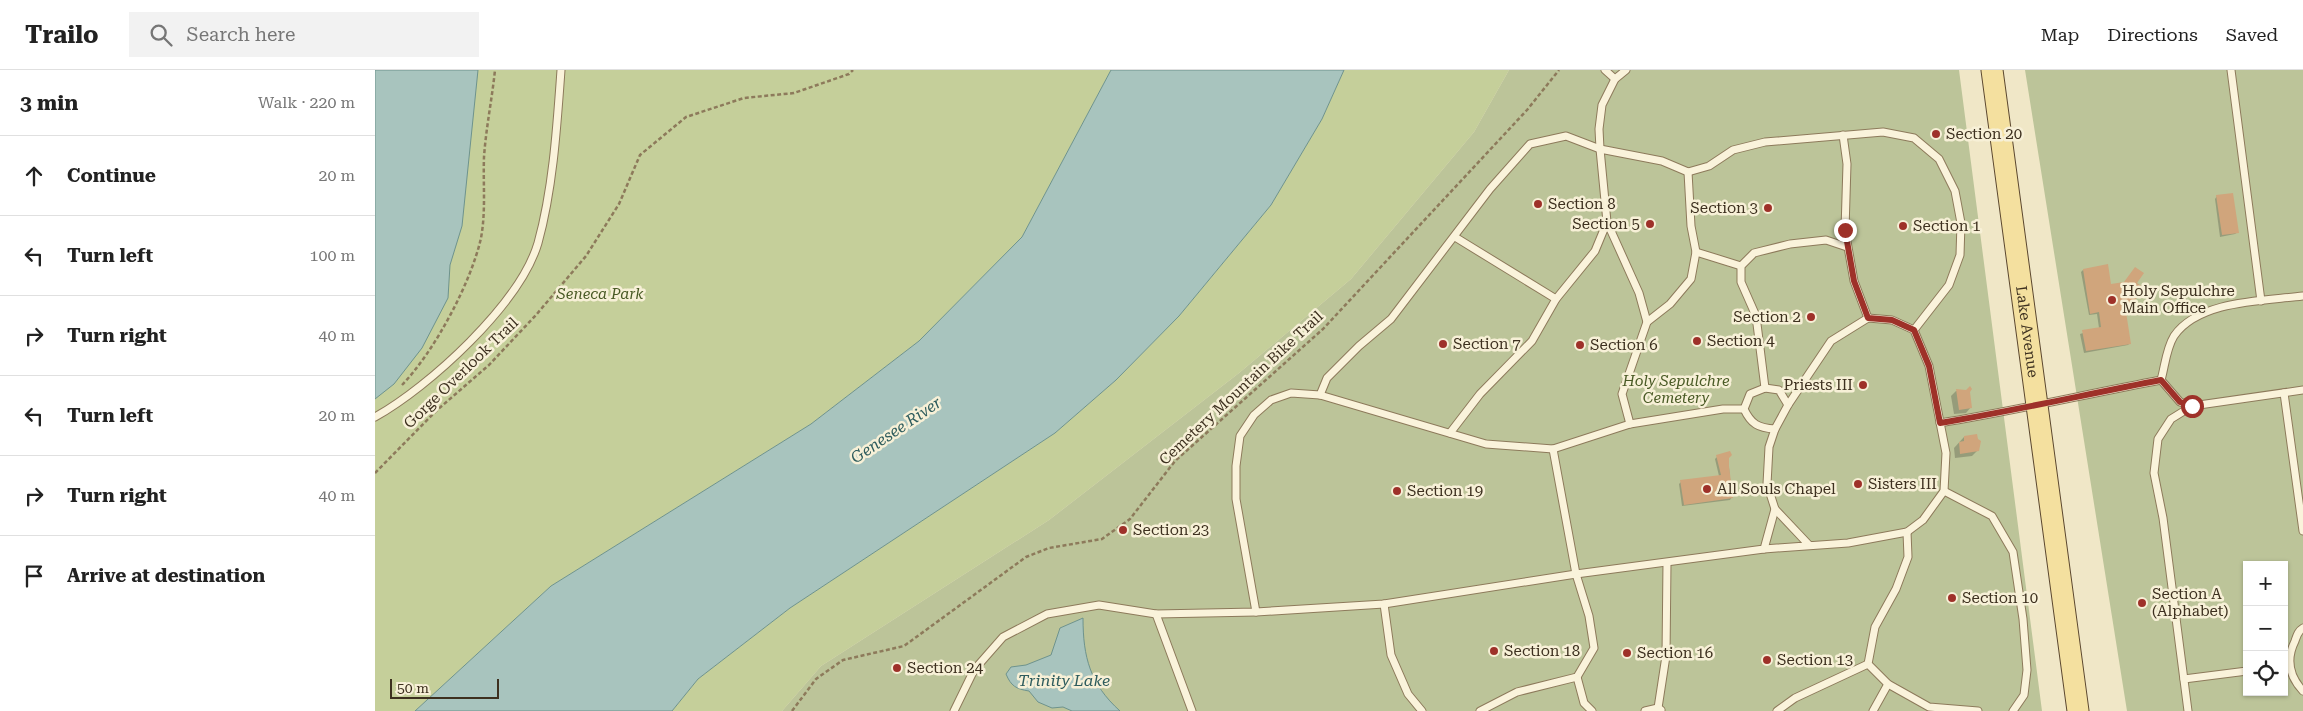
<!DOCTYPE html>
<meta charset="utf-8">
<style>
body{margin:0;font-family:"Roboto Serif",serif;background:#f2f2f2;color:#222}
.controls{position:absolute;right:15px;bottom:15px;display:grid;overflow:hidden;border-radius:0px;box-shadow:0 1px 4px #0004}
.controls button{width:45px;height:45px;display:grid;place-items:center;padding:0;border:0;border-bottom:1px solid #e0e0e0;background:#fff;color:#222;font:25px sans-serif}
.scale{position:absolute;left:15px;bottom:12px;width:109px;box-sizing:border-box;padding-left:5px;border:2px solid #3d301f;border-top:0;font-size:14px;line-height:18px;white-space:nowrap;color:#3d301f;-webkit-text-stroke:4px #f7f0d7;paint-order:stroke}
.stop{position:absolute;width:15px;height:15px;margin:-11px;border:4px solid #9e3129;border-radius:50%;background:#fff}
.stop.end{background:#9e3129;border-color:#fff;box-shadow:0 1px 5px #0008}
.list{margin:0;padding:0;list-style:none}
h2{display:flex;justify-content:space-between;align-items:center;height:65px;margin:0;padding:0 20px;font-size:21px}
h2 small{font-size:16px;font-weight:400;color:#767676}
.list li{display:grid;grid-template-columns:32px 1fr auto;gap:15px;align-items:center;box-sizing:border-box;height:80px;padding:0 20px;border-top:1px solid #e0e0e0}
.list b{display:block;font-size:19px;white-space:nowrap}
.list em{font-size:16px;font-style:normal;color:#767676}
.icon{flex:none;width:28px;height:28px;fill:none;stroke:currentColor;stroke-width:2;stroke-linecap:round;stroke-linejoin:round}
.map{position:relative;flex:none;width:1928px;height:641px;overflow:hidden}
header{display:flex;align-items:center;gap:30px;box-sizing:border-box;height:70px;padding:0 25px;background:#fff;border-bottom:1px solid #e0e0e0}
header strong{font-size:24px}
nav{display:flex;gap:28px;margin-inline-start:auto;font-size:18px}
.search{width:350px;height:45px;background:#f2f2f2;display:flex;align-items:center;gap:12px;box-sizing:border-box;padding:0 18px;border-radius:0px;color:#767676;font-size:19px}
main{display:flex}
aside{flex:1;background:#fff}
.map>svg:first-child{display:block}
</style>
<header>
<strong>Trailo</strong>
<div class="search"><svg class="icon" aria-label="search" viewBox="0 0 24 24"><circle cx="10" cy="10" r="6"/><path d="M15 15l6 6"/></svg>Search here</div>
<nav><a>Map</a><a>Directions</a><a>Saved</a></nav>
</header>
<main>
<aside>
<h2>3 min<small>Walk · 220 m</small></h2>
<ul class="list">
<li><svg class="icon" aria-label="ahead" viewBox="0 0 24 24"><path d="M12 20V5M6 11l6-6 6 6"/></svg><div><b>Continue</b></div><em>20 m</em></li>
<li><svg class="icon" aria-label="left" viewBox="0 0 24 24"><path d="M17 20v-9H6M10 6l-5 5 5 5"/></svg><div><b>Turn left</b></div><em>100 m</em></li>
<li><svg class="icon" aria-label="right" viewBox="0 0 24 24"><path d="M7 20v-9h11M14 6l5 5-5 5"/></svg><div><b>Turn right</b></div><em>40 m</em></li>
<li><svg class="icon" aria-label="left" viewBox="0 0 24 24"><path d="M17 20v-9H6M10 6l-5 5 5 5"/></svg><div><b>Turn left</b></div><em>20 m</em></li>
<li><svg class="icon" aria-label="right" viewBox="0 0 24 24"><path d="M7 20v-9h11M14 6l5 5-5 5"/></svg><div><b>Turn right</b></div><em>40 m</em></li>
<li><svg class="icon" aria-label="arrive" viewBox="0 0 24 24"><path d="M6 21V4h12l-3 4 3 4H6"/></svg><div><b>Arrive at destination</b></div></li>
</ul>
</aside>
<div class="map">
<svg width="1928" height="641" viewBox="0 0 1928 641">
<rect width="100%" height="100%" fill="#f0e7c7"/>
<!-- green -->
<g fill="#c5cf9a">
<polygon points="0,0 736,0 647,167 544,271 436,354 176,516 40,641 0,641"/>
<polygon points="969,0 1134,0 1099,62 976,209 864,303 674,450 446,596 407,641 297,641 323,609 415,538 680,363 741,310 804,246 896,135 947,49"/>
</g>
<!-- cemetery -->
<g fill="#bcc499" fill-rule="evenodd">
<polygon points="1134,0 1584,0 1667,641 407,641 446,596 674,450 864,303 976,209 1099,62"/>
<path d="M1650,0H1928V641H1752ZM1872,495H1909V622H1872Z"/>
</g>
<!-- water -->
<g fill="#a8c4be" stroke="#6e938d">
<polygon points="0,0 103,0 87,156 75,195 73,228 47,278 19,314 0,329"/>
<polygon points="736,0 969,0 947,49 896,135 804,246 741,310 680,363 415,538 323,609 297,641 40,641 176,516 436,354 544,271 647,167"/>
<path d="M708,548C708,587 715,614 745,641H697L688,637L677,638L663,632L654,621C641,619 636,616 631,604L636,597L651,595L676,585L685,558Z"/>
</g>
<!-- shadow -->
<g fill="#0003">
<polygon points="1842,126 1863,162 1860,164 1845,167 1840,129"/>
<polygon points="1708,200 1735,215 1760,213 1750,242 1755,273 1753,275 1709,283 1705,264 1724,258 1722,244 1714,245 1706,202"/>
<polygon points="1581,321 1594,321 1596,337 1591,343 1579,344 1576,326"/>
<polygon points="1589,367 1603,380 1597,386 1580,388 1579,378"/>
<polygon points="1342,387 1353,388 1357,427 1355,430 1307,436 1304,414 1306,412 1344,406 1340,389"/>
</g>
<!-- building -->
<g fill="#d0a57c">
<polygon points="1858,123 1864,163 1847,165 1841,125"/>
<polygon points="1733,194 1736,214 1749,212 1760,197 1769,203 1762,213 1769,218 1751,242 1756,274 1711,281 1707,260 1726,257 1724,242 1715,244 1708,199"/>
<polygon points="1595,316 1597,319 1595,322 1597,338 1584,340 1581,319 1591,320"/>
<polygon points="1602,364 1603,369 1606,371 1604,381 1585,384 1584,372 1589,371 1589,366"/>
<polygon points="1355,381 1357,385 1354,388 1354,396 1358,428 1309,435 1305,410 1346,405 1341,385"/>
</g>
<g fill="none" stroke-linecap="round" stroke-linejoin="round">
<!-- lane casing -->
<g stroke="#8d7a5b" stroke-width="9">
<g id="lane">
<polyline points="1230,0 1240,9"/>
<polyline points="1856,0 1886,231"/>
<polyline points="1468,65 1472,94 1470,160 1479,211 1493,248"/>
<polyline points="1232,152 1264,223 1272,252"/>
<polyline points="1080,167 1181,229"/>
<polyline points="1321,182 1366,196"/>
<polyline points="1390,318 1381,246 1366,212 1366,196 1379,183 1415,174 1451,170 1472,177"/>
<polyline points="1909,323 1928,461"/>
<polyline points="945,325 952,308 984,276 1016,249 1115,119 1155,74 1191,66 1225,79 1287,91 1313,102 1334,96 1358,80 1390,72 1508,62 1539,68 1564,89 1580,121 1586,153 1585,185 1574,215 1539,260"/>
<path d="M1817,336L1805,332L1786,310C1790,296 1791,279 1799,266C1824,230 1889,231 1928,226"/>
<path d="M0,347C54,317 145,234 163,173C178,119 182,56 186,0"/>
<path d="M1565,353C1639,341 1712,324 1786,310"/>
<polyline points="1255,354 1247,324 1272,252 1295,234 1316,209 1321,182 1316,156 1313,102"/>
<path d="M1400,359C1383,358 1376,354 1369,339L1375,324L1390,318L1404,320L1413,335"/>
<polyline points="1075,363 1105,324 1157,271 1181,229 1220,181 1232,152 1225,79 1224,59 1227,35 1240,9 1251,0"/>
<polyline points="1569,421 1617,446 1638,482 1648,549 1652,600 1649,625 1638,641"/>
<polyline points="1532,462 1533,487 1521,519 1500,557 1493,594 1513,614 1554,637 1603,641"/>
<polyline points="1389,479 1473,473 1532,462 1548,450 1569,421 1571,383 1554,296 1539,260 1517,250 1493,248 1456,271 1413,335 1400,359 1394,377 1392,414 1400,439 1434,475"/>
<polyline points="1009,534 1016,585 1033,624 1047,641"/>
<polyline points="881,542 861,429 861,396 865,366 879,345 896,330 916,323 945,325 1111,374 1178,379 1255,354 1348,339 1369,339"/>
<polyline points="781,544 817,641"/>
<path d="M1928,558C1923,561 1922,565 1920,571C1911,589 1914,606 1928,621"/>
<polyline points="1202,607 1209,633 1217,641"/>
<polyline points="1809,609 1872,601"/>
<polyline points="1283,638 1291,586 1292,493"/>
<polyline points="579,641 599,600 628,567 672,544 724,535 781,544 881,542 1009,534 1201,504 1389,479 1400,439"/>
<polyline points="1105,641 1142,622 1202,607 1219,578 1214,546 1201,504 1178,379"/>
<polyline points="1270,641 1283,638 1286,640"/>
<polyline points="1402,641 1420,628 1493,594"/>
<polyline points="1498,641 1513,614"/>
<polyline points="1813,641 1788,448 1779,403 1783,369 1796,349 1817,336 1928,320"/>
</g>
</g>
<!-- primary casing -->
<g stroke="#5b472f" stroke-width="23">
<g id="primary">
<path id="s1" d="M1617,0L1703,641"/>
</g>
</g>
<!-- path -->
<g stroke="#8d7a5b" stroke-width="2.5" stroke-dasharray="4 2.5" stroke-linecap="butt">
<path d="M27,315C59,282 96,213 106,168C111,141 108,114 109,87C111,58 117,29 120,0"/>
<polyline points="0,403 61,341 114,295 161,245 211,186 244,134 265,85 311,47 369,28 419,23 474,4 478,0"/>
<polyline points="417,641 441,609 468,590 529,576 651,487 674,478 727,469 755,449 800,391 948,259 1152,40 1184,0"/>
</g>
<!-- lane -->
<use href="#lane" stroke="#faf3db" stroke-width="7"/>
<!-- primary -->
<use href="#primary" stroke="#f4e09f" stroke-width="21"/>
</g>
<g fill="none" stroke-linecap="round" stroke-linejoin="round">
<!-- route -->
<path stroke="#9e3129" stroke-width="6" d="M1470,160L1479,211L1493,248L1517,250L1539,260L1554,296L1565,353C1639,341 1712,324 1786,310L1805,332L1817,336"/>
</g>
<!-- markers -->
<g fill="#9e3129" stroke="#f7f0d7" stroke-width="2">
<circle cx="1561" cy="64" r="5"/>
<circle cx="1163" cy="134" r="5"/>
<circle cx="1393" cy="138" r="5"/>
<circle cx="1275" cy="154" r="5"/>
<circle cx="1528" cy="156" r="5"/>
<circle cx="1737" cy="230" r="5"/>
<circle cx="1436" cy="247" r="5"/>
<circle cx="1322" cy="271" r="5"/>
<circle cx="1068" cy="274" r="5"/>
<circle cx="1205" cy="275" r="5"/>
<circle cx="1488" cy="315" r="5"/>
<circle cx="1483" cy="414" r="5"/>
<circle cx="1332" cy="419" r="5"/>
<circle cx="1022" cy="421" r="5"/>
<circle cx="748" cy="460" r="5"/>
<circle cx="1577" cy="528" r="5"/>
<circle cx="1767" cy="533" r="5"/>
<circle cx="1119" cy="581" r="5"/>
<circle cx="1252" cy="583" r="5"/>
<circle cx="1392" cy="590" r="5"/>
<circle cx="522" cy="598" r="5"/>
</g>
<g text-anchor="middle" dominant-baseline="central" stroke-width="5" stroke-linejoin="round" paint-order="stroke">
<!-- poi labels -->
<g font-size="15" fill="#3d301f" stroke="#f7f0d7" text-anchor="start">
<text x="1571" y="64">Section 20</text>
<text x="1173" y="134">Section 8</text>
<text x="1383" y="138" text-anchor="end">Section 3</text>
<text x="1265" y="154" text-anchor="end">Section 5</text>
<text x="1538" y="156">Section 1</text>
<text x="1747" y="221">Holy Sepulchre<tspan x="1747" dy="17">Main Office</tspan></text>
<text x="1426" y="247" text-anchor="end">Section 2</text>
<text x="1332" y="271">Section 4</text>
<text x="1078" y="274">Section 7</text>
<text x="1215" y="275">Section 6</text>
<text x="1478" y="315" text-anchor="end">Priests III</text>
<text x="1493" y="414">Sisters III</text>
<text x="1342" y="419">All Souls Chapel</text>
<text x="1032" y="421">Section 19</text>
<text x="758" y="460">Section 23</text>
<text x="1777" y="524">Section A<tspan x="1777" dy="17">(Alphabet)</tspan></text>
<text x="1587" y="528">Section 10</text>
<text x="1129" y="581">Section 18</text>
<text x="1262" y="583">Section 16</text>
<text x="1402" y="590">Section 13</text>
<text x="532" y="598">Section 24</text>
</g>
<!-- park labels -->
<g font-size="15" font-style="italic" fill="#495a25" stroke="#f7f0d7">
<text x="225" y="224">Seneca Park</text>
<text x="1301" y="311">Holy Sepulchre<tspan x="1301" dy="17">Cemetery</tspan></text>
</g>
<!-- street labels -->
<g font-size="15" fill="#3d301f" stroke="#f7f0d7">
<text stroke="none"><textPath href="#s1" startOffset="264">Lake Avenue</textPath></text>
<text transform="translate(86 303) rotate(-44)">Gorge Overlook Trail</text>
<text transform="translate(866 318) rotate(-43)">Cemetery Mountain Bike Trail</text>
</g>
<!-- water labels -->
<g font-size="16" font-style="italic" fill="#2e5c5d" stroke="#f7f0d7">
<text transform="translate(521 360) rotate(-34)">Genesee River</text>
<text x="689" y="610">Trinity Lake</text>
</g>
</g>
</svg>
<div class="controls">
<button>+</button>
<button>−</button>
<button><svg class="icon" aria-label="locate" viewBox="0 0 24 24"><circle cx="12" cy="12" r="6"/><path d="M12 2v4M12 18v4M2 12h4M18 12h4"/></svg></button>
</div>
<div class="scale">50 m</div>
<div class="stop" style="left:1817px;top:336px"></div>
<div class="stop end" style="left:1470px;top:160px"></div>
</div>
</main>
